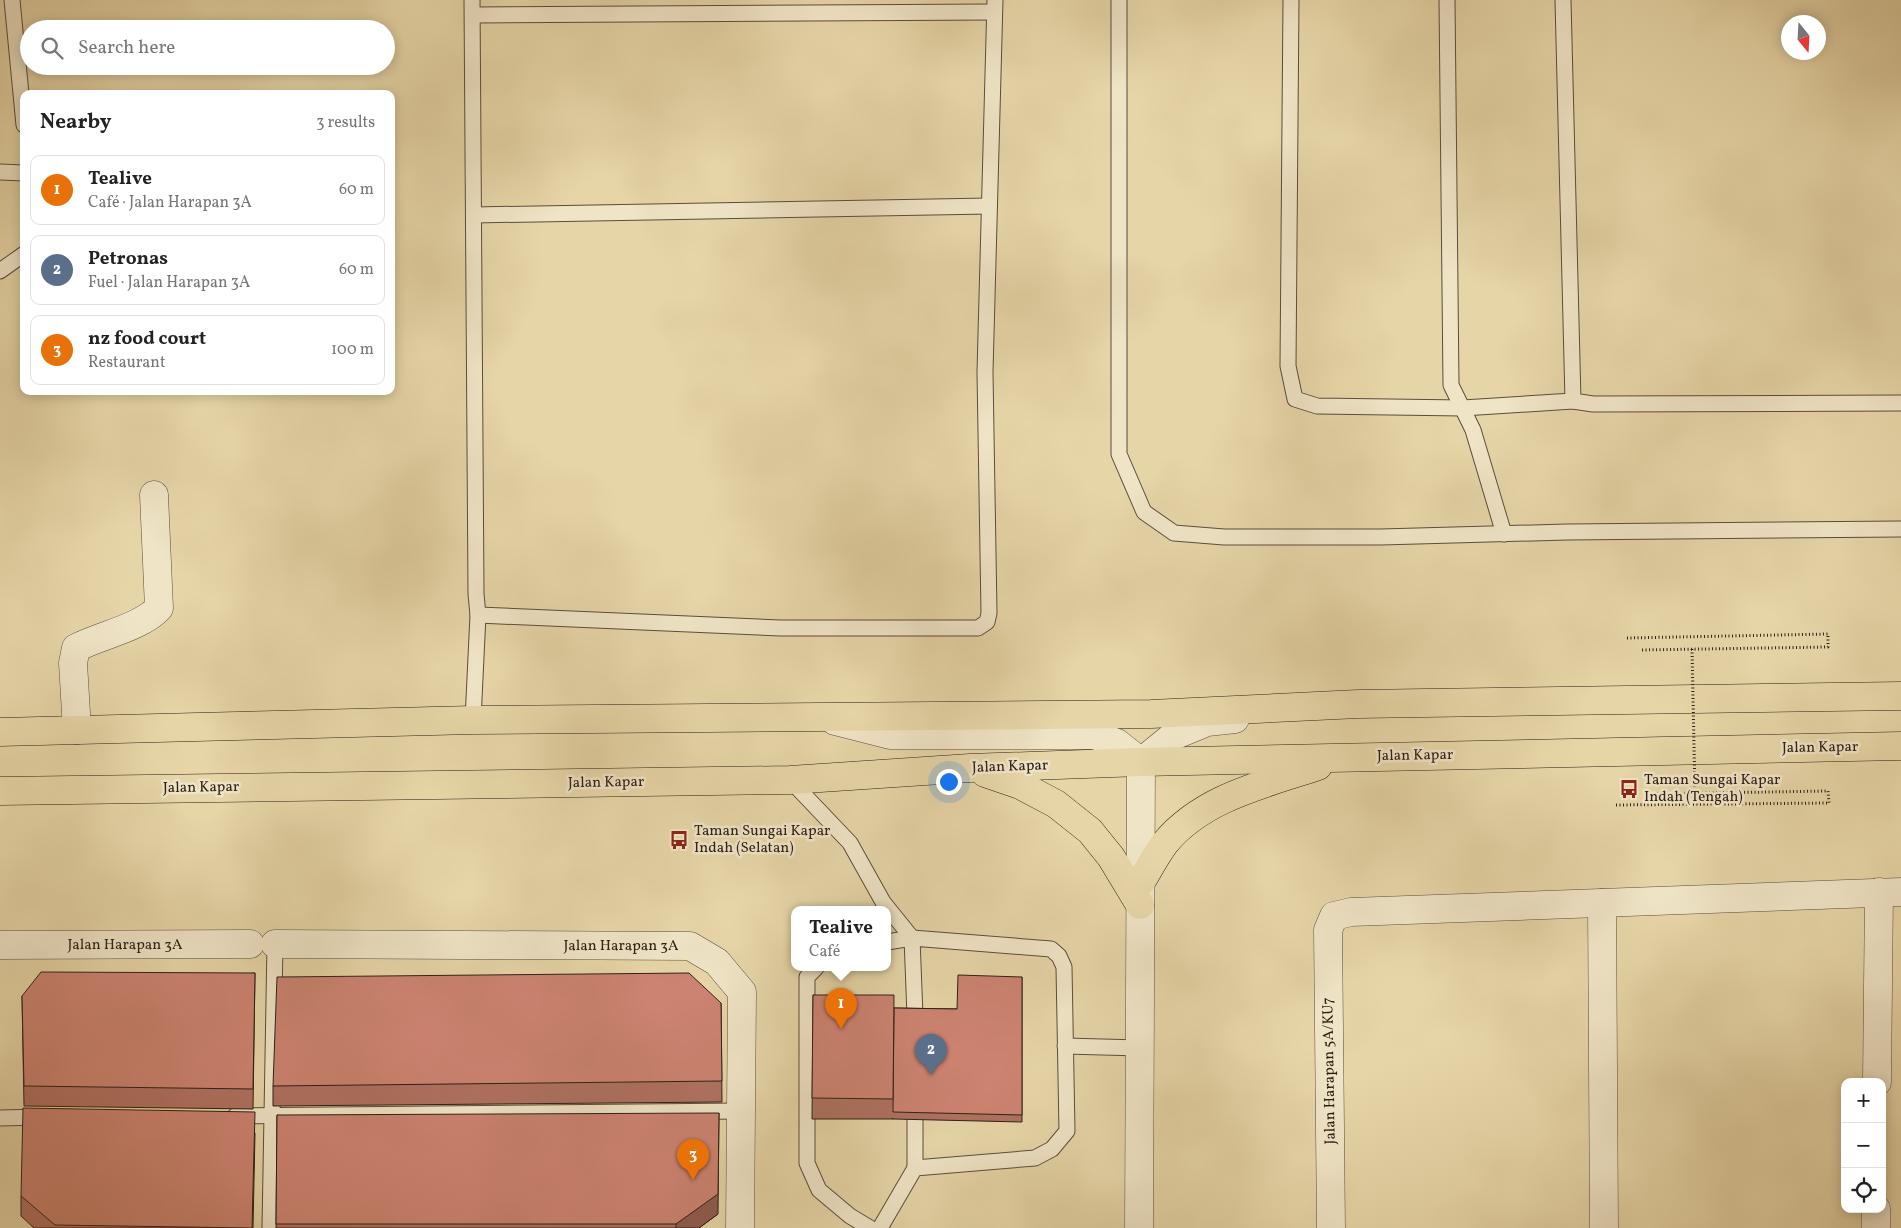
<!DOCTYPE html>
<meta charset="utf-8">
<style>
body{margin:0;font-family:Vollkorn,serif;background:#f6f6f6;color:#222}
.controls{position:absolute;right:15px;bottom:15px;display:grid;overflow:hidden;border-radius:10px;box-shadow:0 2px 12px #0003}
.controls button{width:45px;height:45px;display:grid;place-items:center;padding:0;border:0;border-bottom:1px solid #e0e0e0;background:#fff;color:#222;font:25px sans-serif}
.compass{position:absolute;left:1781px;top:15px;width:45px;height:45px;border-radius:50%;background:#fff;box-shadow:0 2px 12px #0003;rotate:162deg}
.you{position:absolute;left:948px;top:781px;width:18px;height:18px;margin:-12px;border:4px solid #fff;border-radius:50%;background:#1a73e8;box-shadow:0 0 0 8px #1a73e833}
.badge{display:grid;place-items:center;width:32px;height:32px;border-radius:50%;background:#8f2418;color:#fff;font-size:16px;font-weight:700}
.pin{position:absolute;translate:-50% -41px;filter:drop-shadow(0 1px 2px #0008)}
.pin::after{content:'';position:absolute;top:26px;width:18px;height:15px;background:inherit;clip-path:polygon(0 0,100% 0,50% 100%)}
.popup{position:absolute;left:791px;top:906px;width:100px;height:65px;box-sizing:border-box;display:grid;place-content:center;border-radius:10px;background:#fff;filter:drop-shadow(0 1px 4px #0005);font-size:16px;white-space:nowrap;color:#767676}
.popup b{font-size:19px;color:#222}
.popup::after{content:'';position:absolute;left:50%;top:100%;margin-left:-10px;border:10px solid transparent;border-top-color:#fff}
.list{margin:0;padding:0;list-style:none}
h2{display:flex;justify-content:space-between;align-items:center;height:65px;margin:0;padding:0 20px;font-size:21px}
h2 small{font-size:16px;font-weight:400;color:#767676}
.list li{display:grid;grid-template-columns:32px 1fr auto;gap:15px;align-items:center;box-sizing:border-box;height:70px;margin:0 10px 10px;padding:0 10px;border:1px solid #e0e0e0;border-radius:10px}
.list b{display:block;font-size:19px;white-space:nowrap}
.list p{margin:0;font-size:16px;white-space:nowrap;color:#767676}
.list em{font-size:16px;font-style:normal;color:#767676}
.icon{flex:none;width:28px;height:28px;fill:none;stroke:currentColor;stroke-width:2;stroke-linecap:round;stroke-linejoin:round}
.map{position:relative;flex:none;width:1901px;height:1228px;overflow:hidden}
.search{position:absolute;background:#fff;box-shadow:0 2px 12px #0003;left:20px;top:20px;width:375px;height:55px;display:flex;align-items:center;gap:12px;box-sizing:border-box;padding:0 18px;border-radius:28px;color:#767676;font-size:19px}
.panel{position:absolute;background:#fff;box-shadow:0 2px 12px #0003;left:20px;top:90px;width:375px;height:305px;border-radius:10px}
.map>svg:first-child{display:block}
</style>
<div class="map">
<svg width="1901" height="1228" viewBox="0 0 1901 1228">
<rect width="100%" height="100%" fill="#e6d5a7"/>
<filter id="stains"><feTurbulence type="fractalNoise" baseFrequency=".004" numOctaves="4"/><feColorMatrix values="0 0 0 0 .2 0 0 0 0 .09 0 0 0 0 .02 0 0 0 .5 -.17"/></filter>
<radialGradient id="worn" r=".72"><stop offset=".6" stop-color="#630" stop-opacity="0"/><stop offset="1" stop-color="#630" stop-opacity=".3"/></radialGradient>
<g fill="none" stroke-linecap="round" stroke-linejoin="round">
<!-- service casing -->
<g stroke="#5b4d3c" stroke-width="17">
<g id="service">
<polyline points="12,0 24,125"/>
<polyline points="472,0 476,594 478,615 473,720"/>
<polyline points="1119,0 1119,454 1144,512 1174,533 1224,537 1381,537 1567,532 1901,529"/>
<polyline points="1291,0 1288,366 1295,399 1317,406 1463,408 1573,401"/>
<polyline points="1447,0 1451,385 1473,430 1504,534"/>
<polyline points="1563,0 1573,401 1593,404 1901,403"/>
<polyline points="473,15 994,12"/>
<polyline points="0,172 24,173"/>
<polyline points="474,215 989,206"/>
<polyline points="0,271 24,254"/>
<polyline points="478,615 780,628 978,628 987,622 989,613 985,372 995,0"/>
<polyline points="790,780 850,843 883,902 912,938 887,942"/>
<polyline points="816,968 807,977 807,1163 819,1190 850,1216 870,1228"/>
<polyline points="1065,1046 1140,1048"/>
<polyline points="235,1116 741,1111"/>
<polyline points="0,1118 42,1117"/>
<polyline points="915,1120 915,1168"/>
<polyline points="270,1228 275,944"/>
<polyline points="880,1228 915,1168 1035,1158 1052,1149 1067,1131 1064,967 1059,956 1051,949 912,938 915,1016"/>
</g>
</g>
<!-- minor casing -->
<g stroke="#5b4d3c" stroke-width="29">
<g id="minor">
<polyline points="835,721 890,735 1094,735 1117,743 1141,762"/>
<path d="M77,730L73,663L76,648C101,635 140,628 159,608L154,495"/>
<polyline points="1141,762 1173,736 1207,722 1235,719"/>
<polyline points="1602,903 1604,1228"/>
<polyline points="275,944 690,946 717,962 742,992 740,1228"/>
<polyline points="0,945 250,944"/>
<polyline points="1877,1082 1879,892"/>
<polyline points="1139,1228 1141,762"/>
<polyline points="1331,1228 1328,930 1334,916 1351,912 1901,892"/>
<polyline points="1876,1228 1876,1209"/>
</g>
</g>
<!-- trunk casing -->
<g stroke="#2d2018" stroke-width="29">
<g id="trunk">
<polyline points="0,732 473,720 1151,714 1358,704 1901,696"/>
<polyline points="985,773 1020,785 1056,804 1090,831 1111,857 1140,905"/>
<polyline points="0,791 790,780 970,768 1141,762 1901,746"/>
<path d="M1141,882C1149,869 1156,855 1165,843C1203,797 1265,784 1318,766"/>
</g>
</g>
<!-- path -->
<g stroke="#2d2018" stroke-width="3" stroke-dasharray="1 2.5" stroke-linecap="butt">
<polyline points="1627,638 1828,634 1828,647 1640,650"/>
<polyline points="1616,805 1829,803 1828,791 1646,794"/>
</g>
<!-- service -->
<use href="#service" stroke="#efe4c6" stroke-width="15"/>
<!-- minor -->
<use href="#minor" stroke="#efe4c6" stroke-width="28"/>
<!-- trunk -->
<use href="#trunk" stroke="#e6d5a7" stroke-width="28"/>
<!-- path-bridge -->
<polyline stroke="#2d2018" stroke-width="3" stroke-dasharray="1 2.5" stroke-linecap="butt" points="1692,649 1695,793"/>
</g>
<!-- wall -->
<g fill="#af7161" stroke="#2d2018">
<polygon points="255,973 253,1109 24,1106 22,996"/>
<polygon points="1022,977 1022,1122 893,1119 893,1118 893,1119 812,1119 813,995 894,1008 957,1009"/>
<polygon points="721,1003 722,1102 273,1106 273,1086"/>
<polygon points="277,1115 718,1214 699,1228 276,1228"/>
<polygon points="255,1133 253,1228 34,1228 21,1216 21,1196"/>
</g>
<!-- shaded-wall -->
<polygon fill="#8f5c4f" stroke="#2d2018" points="719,1113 718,1214 699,1228 676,1228 676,1224"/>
<!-- building -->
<g fill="#cc8371" stroke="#2d2018">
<polygon points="41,972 255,973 253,1089 24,1086 22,996"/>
<polygon points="689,973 721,1003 722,1081 273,1086 277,977"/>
<polygon points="958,975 1022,977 1022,1115 893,1112 894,1008 957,1009"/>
<polygon points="813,995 894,995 893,1099 812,1098"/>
<polygon points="23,1108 255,1112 252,1228 55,1225 21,1196"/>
<polygon points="719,1113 718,1194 676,1224 276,1224 277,1115"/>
</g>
<!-- icons -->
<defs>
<g id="bus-bare" transform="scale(1.5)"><path d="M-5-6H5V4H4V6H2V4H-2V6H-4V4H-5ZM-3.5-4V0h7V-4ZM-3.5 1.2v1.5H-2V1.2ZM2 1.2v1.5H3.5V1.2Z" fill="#8f2418" stroke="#efe4c6" stroke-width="2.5" paint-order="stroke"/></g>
</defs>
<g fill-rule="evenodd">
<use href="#bus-bare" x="1629" y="789"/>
<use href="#bus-bare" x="679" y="840"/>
</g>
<g text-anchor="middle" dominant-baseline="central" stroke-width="5" stroke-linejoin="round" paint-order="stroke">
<!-- street labels -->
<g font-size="15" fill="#2d2018" stroke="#efe4c6">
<text transform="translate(1820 748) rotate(-1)">Jalan Kapar</text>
<text transform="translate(1415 756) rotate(-1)">Jalan Kapar</text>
<text transform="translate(1010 767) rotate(-2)">Jalan Kapar</text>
<text transform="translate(606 783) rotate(-1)">Jalan Kapar</text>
<text transform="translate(201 788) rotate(-1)">Jalan Kapar</text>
<text x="125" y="945">Jalan Harapan 3A</text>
<text x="621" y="946">Jalan Harapan 3A</text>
<text transform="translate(1330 1071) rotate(-91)">Jalan Harapan 5A/KU7</text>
</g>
<!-- poi labels -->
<g font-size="15" fill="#2d2018" stroke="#efe4c6" text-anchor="start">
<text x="1644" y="780">Taman Sungai Kapar<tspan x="1644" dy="17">Indah (Tengah)</tspan></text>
<text x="694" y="831">Taman Sungai Kapar<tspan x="694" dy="17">Indah (Selatan)</tspan></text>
</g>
</g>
<rect width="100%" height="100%" filter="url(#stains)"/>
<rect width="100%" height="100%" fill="url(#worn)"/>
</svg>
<div class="controls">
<button>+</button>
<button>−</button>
<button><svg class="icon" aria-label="locate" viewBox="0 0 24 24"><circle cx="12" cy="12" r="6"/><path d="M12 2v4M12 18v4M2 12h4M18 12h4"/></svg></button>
</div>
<svg class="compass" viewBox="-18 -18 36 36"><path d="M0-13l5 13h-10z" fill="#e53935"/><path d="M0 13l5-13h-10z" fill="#767676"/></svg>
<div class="you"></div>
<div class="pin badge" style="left:841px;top:1029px;background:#e8710a">1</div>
<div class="popup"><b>Tealive</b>Café</div>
<div class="pin badge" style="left:931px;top:1075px;background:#5c6f8a">2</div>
<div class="pin badge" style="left:693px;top:1180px;background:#e8710a">3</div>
<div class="search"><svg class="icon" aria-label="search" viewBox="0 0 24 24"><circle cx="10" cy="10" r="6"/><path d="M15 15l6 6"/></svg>Search here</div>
<section class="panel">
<h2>Nearby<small>3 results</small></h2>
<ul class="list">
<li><span class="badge" style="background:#e8710a">1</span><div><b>Tealive</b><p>Café · Jalan Harapan 3A</p></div><em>60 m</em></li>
<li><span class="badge" style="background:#5c6f8a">2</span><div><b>Petronas</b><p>Fuel · Jalan Harapan 3A</p></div><em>60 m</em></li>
<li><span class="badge" style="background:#e8710a">3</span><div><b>nz food court</b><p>Restaurant</p></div><em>100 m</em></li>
</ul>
</section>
</div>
